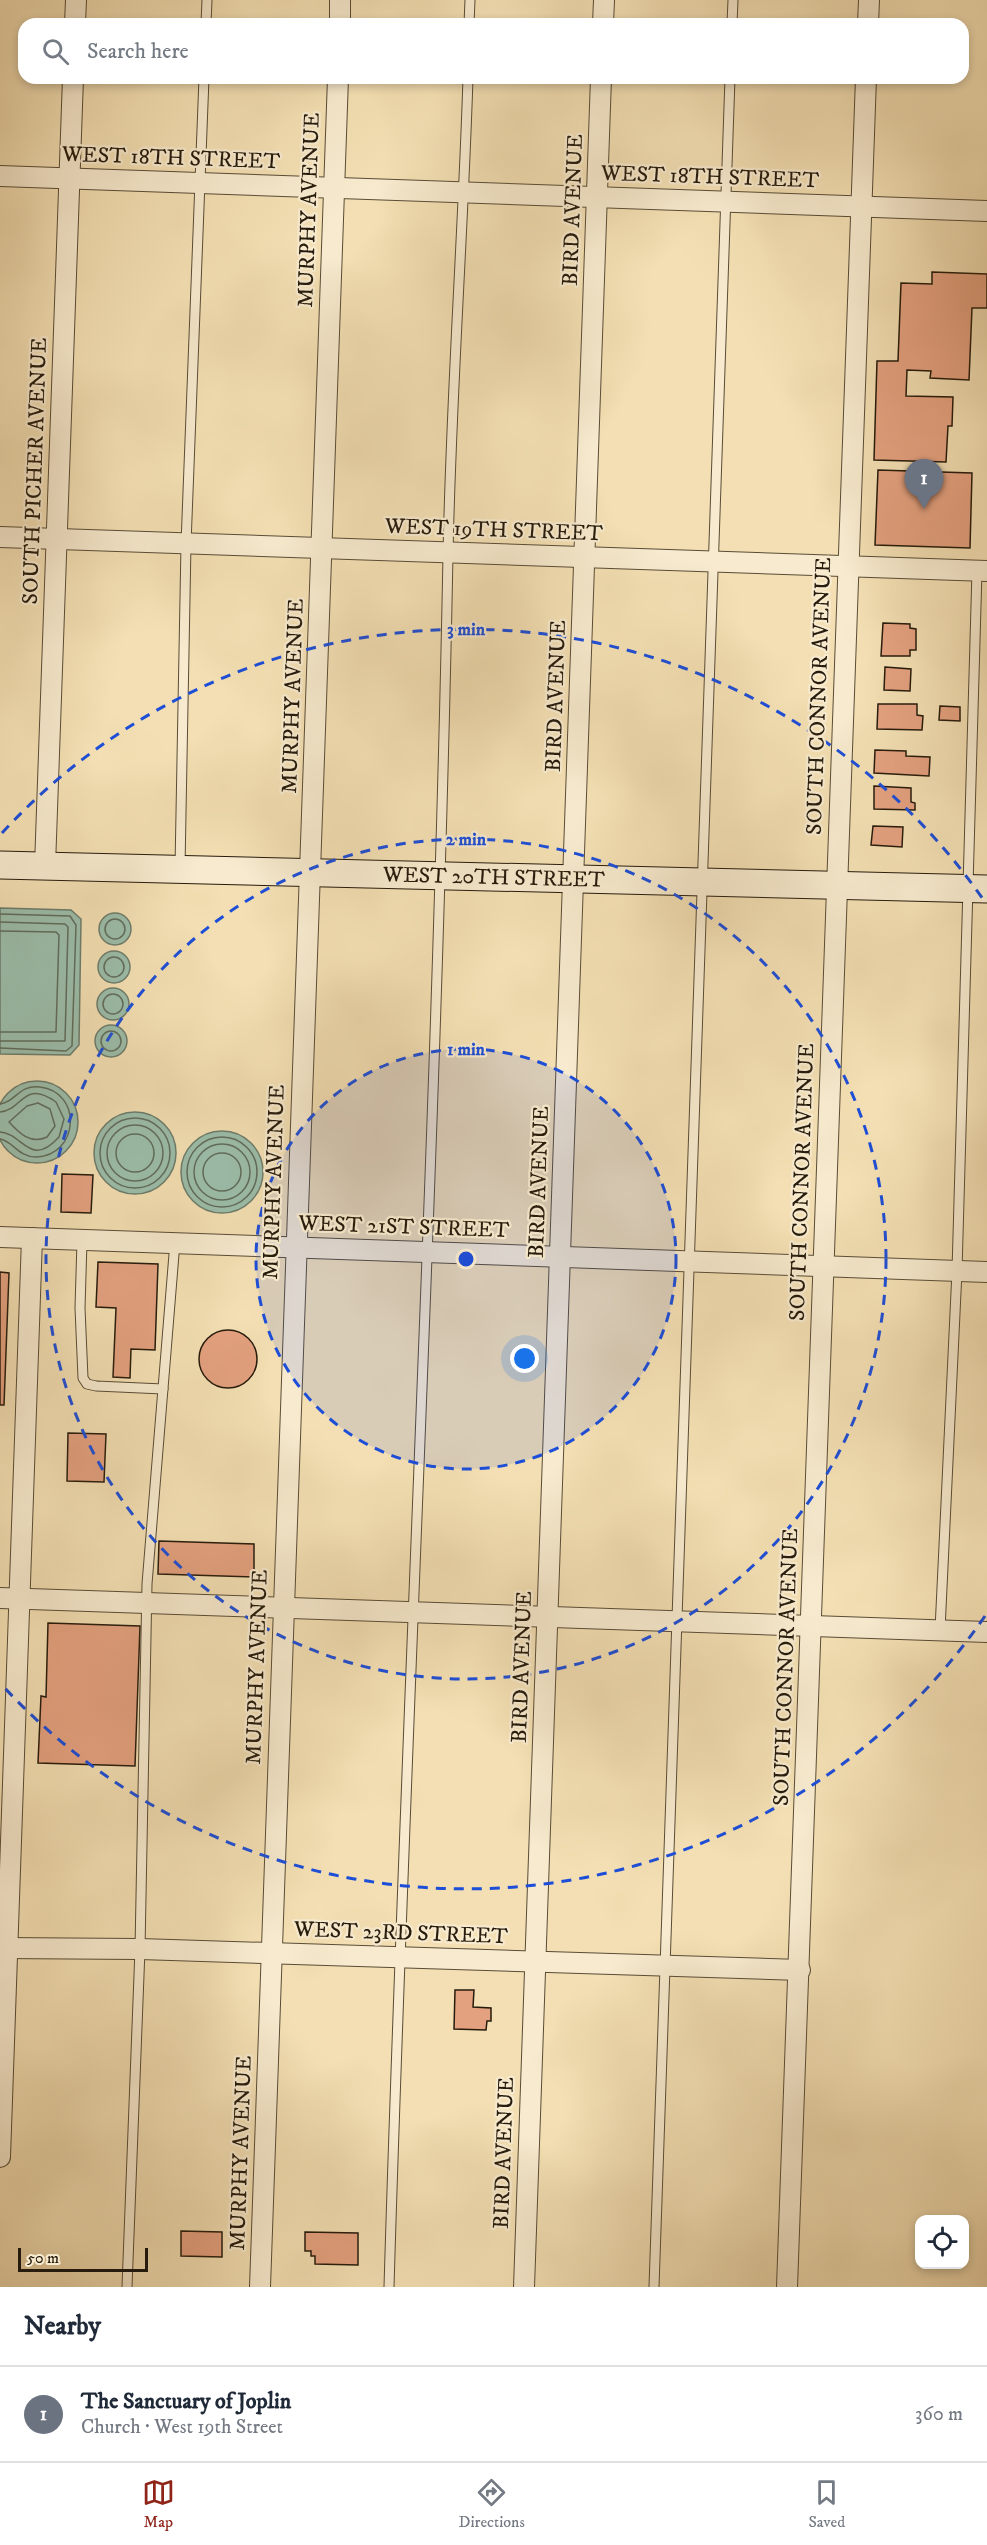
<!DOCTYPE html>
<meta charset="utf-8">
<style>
body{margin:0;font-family:"IM FELL DW Pica",serif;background:#f2f2f3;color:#1f2937}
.controls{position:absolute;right:18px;bottom:18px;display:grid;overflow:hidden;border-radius:12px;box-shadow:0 3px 9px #0003}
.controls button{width:54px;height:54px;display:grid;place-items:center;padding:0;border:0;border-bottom:2px solid #e0e1e3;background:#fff;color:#1f2937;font:30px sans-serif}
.scale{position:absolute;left:18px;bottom:15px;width:130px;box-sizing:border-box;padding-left:6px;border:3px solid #261b0c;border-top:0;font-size:16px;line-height:21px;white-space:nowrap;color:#261b0c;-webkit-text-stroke:4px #f7eace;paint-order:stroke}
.you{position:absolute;left:525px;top:1359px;width:21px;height:21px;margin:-15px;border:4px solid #fff;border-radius:50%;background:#1a73e8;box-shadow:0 0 0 9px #1a73e833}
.badge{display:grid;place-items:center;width:39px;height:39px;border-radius:50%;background:#8f2418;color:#fff;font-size:20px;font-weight:700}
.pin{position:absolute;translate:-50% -50px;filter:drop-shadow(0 2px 3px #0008)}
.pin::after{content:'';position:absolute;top:32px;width:21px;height:18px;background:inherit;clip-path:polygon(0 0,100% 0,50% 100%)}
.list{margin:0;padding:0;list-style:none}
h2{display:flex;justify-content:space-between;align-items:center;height:78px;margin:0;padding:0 24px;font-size:26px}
h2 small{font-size:20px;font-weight:400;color:#747a83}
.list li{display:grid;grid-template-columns:39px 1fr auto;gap:18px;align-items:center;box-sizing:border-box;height:96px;padding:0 24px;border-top:2px solid #e0e1e3}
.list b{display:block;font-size:22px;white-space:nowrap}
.list p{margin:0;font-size:20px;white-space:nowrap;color:#747a83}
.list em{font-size:20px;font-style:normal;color:#747a83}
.icon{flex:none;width:33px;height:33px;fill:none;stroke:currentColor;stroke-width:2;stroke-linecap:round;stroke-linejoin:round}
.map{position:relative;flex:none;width:987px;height:2287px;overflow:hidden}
.search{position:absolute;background:#fff;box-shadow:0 3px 9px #0003;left:18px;right:18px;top:18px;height:66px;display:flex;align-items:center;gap:15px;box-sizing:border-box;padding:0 21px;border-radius:18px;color:#747a83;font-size:22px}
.sheet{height:174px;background:#fff}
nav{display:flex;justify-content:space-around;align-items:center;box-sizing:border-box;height:84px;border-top:2px solid #e0e1e3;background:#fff;font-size:16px;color:#747a83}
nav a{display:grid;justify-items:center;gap:3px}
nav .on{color:#8f2418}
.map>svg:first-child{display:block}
</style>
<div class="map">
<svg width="987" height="2287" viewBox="0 0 987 2287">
<rect width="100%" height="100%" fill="#f3dfb3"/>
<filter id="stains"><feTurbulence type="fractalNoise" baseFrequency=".00333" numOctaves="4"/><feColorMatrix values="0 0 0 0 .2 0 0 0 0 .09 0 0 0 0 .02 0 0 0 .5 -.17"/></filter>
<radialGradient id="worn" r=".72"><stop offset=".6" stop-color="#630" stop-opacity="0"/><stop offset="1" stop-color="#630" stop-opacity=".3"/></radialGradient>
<!-- water -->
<g fill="#9bbdaa" stroke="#6c7c6b" stroke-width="1.5">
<polygon points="0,908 71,910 81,919 79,1045 70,1055 0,1054"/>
<circle cx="115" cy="929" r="16"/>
<circle cx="114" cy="967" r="16"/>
<circle cx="113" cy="1004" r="16"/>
<circle cx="111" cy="1041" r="16"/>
<circle cx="37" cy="1122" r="41"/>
<circle cx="135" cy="1153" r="41"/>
<circle cx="222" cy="1172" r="41"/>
</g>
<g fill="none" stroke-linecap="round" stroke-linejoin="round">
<!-- shore -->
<g stroke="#606c5b" stroke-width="1.5">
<polyline points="0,914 70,916 76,925 72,1046 66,1051 0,1048"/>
<circle cx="115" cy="929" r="10"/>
<polyline points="0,922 65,924 68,927 65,1041 0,1041"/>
<polyline points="0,931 56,932 59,935 56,1032 0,1032"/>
<circle cx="114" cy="967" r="10"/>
<circle cx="113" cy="1004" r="10"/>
<circle cx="111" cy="1041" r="10"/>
<path d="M38,1103L50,1109L55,1126L47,1137C31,1145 19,1133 9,1122L27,1106Z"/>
<path d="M0,1104C15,1103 19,1084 40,1087C83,1092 79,1156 36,1157C18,1157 13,1141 0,1139"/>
<path d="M0,1112C23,1110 23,1079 56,1102L64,1119L59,1137C30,1169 23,1133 0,1132"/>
<circle cx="135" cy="1153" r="35"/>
<circle cx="135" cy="1153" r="28"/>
<circle cx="135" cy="1153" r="19"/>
<circle cx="222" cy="1172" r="35"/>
<circle cx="222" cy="1172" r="28"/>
<circle cx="222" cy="1172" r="19"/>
</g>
</g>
<!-- building -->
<g fill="#e4a17f" stroke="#261b0c" stroke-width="1.5">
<polygon points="932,272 987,274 987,308 972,308 969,380 930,378 931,371 907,370 906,396 953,397 952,426 948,426 946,462 874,460 877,361 898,361 901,283 932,284"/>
<polygon points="878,470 972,473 970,548 875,545"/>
<polygon points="883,623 910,624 910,628 916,629 916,650 910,650 910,656 881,656"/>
<polygon points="885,667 911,669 910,691 884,690"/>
<polygon points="878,704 917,704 917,715 923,716 922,730 877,729"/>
<polygon points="940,706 960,707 960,721 939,720"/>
<polygon points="875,750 906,751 906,756 930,757 929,776 874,773"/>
<polygon points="874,786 911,788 911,802 915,803 915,810 874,809"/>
<polygon points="873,826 903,827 902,847 871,845"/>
<polygon points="62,1174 93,1175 91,1213 61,1212"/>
<polygon points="98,1262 158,1264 155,1350 131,1349 130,1378 113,1377 116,1308 96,1307"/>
<polygon points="0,1272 9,1273 4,1405 0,1405"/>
<circle cx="228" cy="1359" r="29"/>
<polygon points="68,1433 106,1434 104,1482 67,1481"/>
<polygon points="159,1541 254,1544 254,1577 158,1574"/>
<polygon points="48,1623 140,1626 135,1766 38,1763 41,1696 46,1697"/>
<polygon points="455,1990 474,1990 473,2007 491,2008 491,2021 487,2021 486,2030 454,2029"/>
<polygon points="181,2231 222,2232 222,2257 181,2256"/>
<polygon points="305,2232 358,2233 358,2265 315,2264 315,2256 311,2256 311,2251 305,2251"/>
</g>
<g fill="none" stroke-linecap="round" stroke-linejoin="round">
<!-- service casing -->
<g stroke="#594c36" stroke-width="11">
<g id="service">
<polyline points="206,24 207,0"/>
<polyline points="469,24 470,0"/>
<polyline points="732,24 733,0"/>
<polyline points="180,867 186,544 204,78"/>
<polyline points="82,1241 80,1308 83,1378 87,1384 96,1386 163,1389"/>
<polyline points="940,1630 957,1271 977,571"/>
<polyline points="127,2287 140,1949 147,1584 175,1242"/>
<path d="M389,2287C406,1710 437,1133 448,555C451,396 463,237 468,78"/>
<polyline points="654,2287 730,78"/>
</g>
</g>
<!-- minor casing -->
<g stroke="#594c36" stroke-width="22">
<g id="minor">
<polyline points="75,24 76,0"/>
<polyline points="340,24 340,0"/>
<polyline points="603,24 604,0"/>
<polyline points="868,24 869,0"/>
<polyline points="0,176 987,211"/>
<polyline points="0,537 987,571"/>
<polyline points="45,866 73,78"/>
<polyline points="0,1237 987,1272"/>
<polyline points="0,1598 987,1632"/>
<polyline points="0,1948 140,1949 800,1970"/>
<polyline points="0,2157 32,1238"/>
<polyline points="260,2287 338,78"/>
<polyline points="524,2287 601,78"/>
<polyline points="787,2287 866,78"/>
</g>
</g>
<!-- secondary casing -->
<g stroke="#261b0c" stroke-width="29">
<g id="secondary">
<path id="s1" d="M0,865L987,889"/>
</g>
</g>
<!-- service -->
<use href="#service" stroke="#f7eace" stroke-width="9"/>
<!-- minor -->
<use href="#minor" stroke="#f7eace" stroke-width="20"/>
<!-- secondary -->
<use href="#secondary" stroke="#f7eace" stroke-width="27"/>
</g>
<!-- distance rings -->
<circle cx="466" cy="1259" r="210" fill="#1d4ed8" fill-opacity=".12"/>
<g fill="none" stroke="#1d4ed8" stroke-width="3" stroke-dasharray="10 8">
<circle cx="466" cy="1259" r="210"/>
<circle cx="466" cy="1259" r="420"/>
<path d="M985 1616A630 630 0 0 1 2 1685M2 833A630 630 0 0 1 985 902"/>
</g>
<g text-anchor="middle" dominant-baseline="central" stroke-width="4.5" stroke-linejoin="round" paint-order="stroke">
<!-- street labels -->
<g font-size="22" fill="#261b0c" stroke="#f7eace">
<text transform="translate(171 158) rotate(2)">WEST 18TH STREET</text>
<text transform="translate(710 177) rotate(2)">WEST 18TH STREET</text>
<text transform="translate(309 210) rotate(-88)">MURPHY AVENUE</text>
<text transform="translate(573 210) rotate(-88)">BIRD AVENUE</text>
<text transform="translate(35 471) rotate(-88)">SOUTH PICHER AVENUE</text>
<text transform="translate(494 530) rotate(2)">WEST 19TH STREET</text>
<text transform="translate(293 696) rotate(-88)">MURPHY AVENUE</text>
<text transform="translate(556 696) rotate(-88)">BIRD AVENUE</text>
<text transform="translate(819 696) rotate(-88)">SOUTH CONNOR AVENUE</text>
<text stroke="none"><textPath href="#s1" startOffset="494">WEST 20TH STREET</textPath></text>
<text transform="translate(274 1182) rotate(-88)">MURPHY AVENUE</text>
<text transform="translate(539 1182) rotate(-88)">BIRD AVENUE</text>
<text transform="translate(802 1182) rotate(-88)">SOUTH CONNOR AVENUE</text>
<text transform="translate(404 1227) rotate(2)">WEST 21ST STREET</text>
<text transform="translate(257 1667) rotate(-88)">MURPHY AVENUE</text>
<text transform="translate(522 1667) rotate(-88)">BIRD AVENUE</text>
<text transform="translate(786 1667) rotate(-88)">SOUTH CONNOR AVENUE</text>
<text transform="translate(401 1933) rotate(2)">WEST 23RD STREET</text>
<text transform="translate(241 2153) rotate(-88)">MURPHY AVENUE</text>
<text transform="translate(504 2153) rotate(-88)">BIRD AVENUE</text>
</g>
</g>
<circle cx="466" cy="1259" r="9" fill="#1d4ed8" stroke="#f7eace" stroke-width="3"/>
<g font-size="18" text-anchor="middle" font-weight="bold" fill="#1d4ed8" stroke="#f7eace" stroke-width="4.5" stroke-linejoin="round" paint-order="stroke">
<text x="466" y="635">3 min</text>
<text x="466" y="845">2 min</text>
<text x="466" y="1055">1 min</text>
</g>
<rect width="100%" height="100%" filter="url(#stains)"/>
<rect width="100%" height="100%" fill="url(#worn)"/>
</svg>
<div class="controls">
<button><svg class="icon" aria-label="locate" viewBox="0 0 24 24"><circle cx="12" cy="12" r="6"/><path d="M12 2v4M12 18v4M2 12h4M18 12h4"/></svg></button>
</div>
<div class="scale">50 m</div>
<div class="you"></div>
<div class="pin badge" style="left:924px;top:509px;background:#6b7280">1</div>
<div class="search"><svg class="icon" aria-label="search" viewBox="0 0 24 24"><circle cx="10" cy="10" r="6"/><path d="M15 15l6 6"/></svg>Search here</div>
</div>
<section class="sheet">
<h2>Nearby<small></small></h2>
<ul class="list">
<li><span class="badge" style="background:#6b7280">1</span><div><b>The Sanctuary of Joplin</b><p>Church · West 19th Street</p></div><em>360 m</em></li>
</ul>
</section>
<nav>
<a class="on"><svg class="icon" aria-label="map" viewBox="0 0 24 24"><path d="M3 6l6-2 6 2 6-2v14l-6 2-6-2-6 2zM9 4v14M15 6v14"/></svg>Map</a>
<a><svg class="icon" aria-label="directions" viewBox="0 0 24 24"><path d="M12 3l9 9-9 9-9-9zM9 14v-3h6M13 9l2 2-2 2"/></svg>Directions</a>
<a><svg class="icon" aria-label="saved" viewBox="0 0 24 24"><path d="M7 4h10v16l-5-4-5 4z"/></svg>Saved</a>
</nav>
